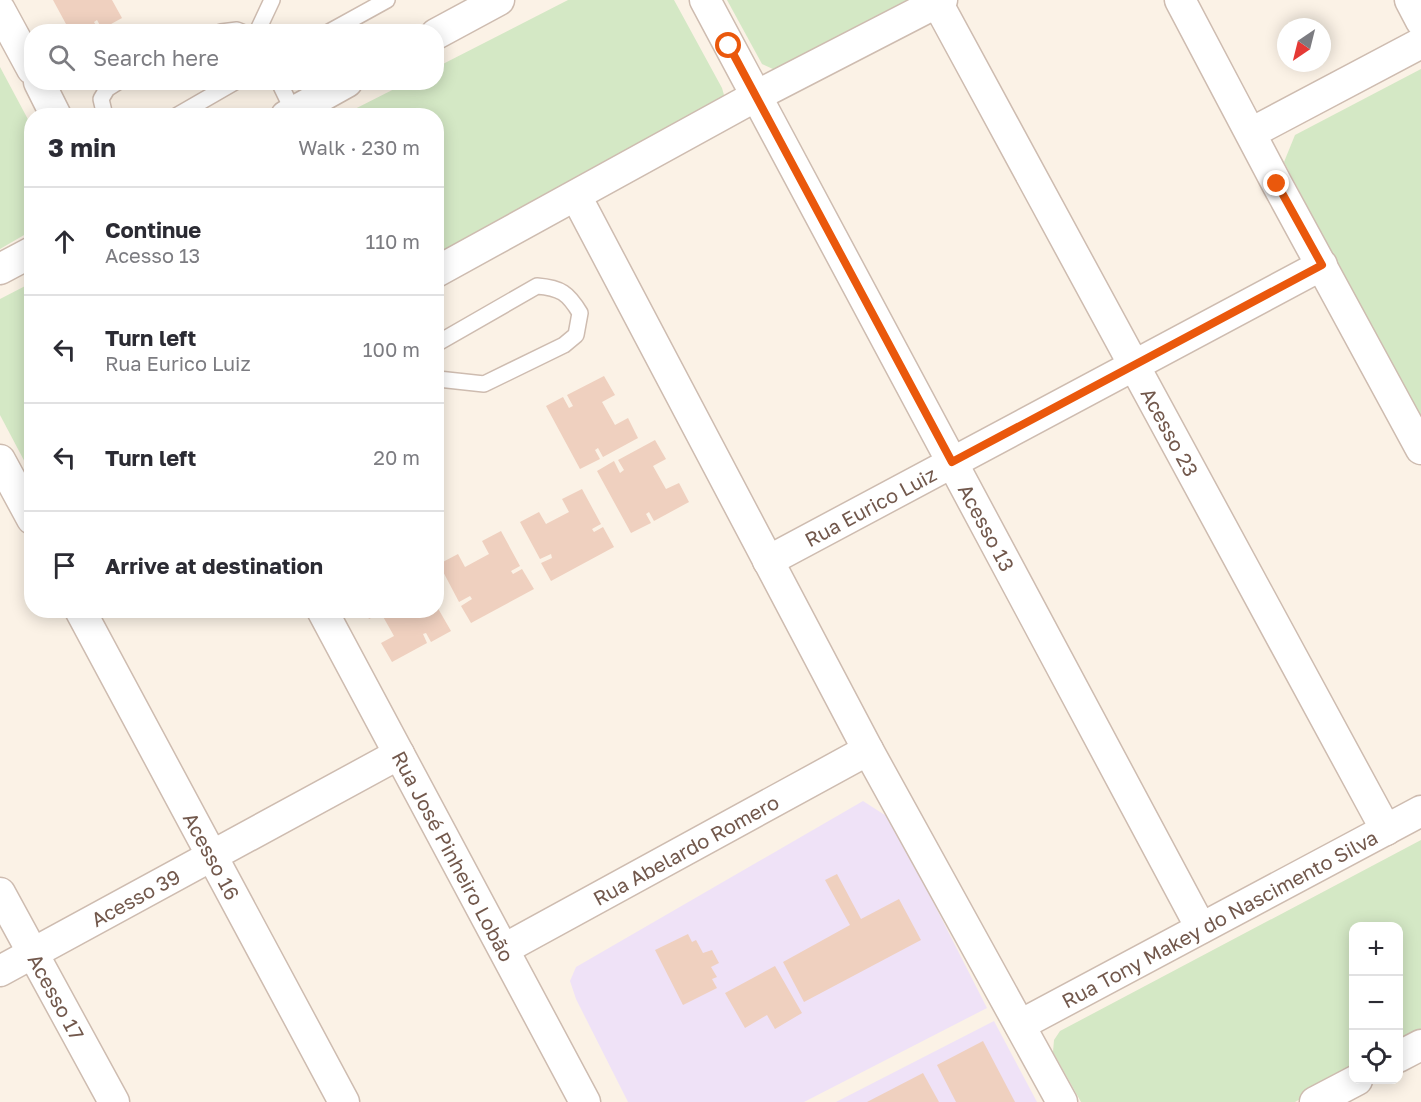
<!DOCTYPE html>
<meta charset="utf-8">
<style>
body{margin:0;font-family:"Golos Text",sans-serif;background:#f2f2f3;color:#2b2b33}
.controls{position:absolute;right:18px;bottom:18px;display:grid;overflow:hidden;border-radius:12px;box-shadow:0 3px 15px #0003}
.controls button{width:54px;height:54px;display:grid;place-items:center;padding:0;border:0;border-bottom:2px solid #e1e1e2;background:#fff;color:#2b2b33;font:30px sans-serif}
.compass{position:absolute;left:1277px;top:18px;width:54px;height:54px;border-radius:50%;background:#fff;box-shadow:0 3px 15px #0003;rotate:215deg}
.stop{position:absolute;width:18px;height:18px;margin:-14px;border:4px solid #ea580c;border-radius:50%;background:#fff}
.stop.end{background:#ea580c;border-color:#fff;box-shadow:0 2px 6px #0008}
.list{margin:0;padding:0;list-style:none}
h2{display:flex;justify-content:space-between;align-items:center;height:78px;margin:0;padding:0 24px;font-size:26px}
h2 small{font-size:20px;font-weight:400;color:#7c7c81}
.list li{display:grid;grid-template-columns:39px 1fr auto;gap:18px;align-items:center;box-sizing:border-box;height:108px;padding:0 24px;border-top:2px solid #e1e1e2}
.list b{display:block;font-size:22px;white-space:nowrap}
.list p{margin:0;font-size:20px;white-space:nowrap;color:#7c7c81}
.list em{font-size:20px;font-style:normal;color:#7c7c81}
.icon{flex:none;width:33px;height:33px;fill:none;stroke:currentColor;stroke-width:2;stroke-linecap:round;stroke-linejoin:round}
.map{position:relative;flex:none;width:1421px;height:1102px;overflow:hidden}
.search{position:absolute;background:#fff;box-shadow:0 3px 15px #0003;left:24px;top:24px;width:420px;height:66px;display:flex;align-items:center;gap:15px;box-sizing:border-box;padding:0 21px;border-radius:24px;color:#7c7c81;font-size:22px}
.panel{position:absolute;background:#fff;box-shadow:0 3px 15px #0003;left:24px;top:108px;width:420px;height:510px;border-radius:24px}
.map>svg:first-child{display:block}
</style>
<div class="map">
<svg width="1421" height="1102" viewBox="0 0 1421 1102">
<rect width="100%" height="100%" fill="#fbf2e6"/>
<!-- education -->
<g fill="#efe2f7">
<polygon points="863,801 891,819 987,1008 804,1102 628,1102 576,999 570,981 576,967"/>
<polygon points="994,1021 1037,1102 836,1102"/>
</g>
<!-- green -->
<g fill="#d4e8c5">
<polygon points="568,0 674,0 722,88 724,95 721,102 437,260 436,116 341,116 406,83 436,82 437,67"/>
<polygon points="727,0 922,0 775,70 762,64"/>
<polygon points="0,67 31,125 31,231 0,249"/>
<polygon points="1421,69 1421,422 1284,162 1295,135"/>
<polygon points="31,283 31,469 28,468 0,415 0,299"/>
<polygon points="1421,840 1421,1034 1399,1046 1398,926 1354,926 1353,1070 1295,1102 1081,1102 1053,1052 1054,1040 1060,1031"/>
</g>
<!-- building -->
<g fill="#efd0bf">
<polygon points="53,0 112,0 122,18 102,29 97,20 94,22 99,31 98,32 51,32 66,24"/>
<polygon points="604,376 615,395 602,402 615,425 628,418 638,438 603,457 598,448 595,450 600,459 580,469 546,406 563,397 569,408 573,406 567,395"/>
<polygon points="655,440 666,459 653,466 666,489 679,483 689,502 654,521 649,512 646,514 651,523 631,533 597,471 614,461 620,473 624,470 618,460"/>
<polygon points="582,489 601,524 592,529 594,532 603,527 614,547 551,581 541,563 552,558 551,554 540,559 520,522 539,512 546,524 569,512 562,499"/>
<polygon points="501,531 520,566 511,571 513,574 522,569 534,589 471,623 461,606 472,599 470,596 459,602 439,564 458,554 465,567 489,554 482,541"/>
<polygon points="436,605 451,631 431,642 426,633 423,634 427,643 392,662 381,643 394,636 381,613 369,619 364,610 436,610"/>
<polygon points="837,874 861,919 899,899 921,940 804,1002 783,962 850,925 825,880"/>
<polygon points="688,934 692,942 696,940 703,953 712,950 719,963 711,967 717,977 712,979 717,988 683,1005 655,950"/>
<polygon points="775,966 802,1013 775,1029 767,1015 745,1028 725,993"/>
<polygon points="983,1041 1015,1102 956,1102 937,1065"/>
<polygon points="923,1073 939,1102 867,1102"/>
</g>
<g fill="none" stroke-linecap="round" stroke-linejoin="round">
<!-- lane casing -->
<g stroke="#cebcb0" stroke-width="18">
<g id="lane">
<polyline points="221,32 237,30 242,32"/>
<polyline points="257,32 272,0"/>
<polyline points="329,32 387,0"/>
<polyline points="279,82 293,111"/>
<polyline points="105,116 101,99 107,89 118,82"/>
<polyline points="176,116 235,82"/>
<path d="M436,344L537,286C561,288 568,293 580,313L576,335L564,345L484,384L438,379"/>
</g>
</g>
<!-- street casing -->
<g stroke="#cebcb0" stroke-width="33">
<g id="street">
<path id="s1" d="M705,0L1201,928"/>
<polyline points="1180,0 1277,184 1421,449"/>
<polyline points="1410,0 1421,21"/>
<path id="s2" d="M937,2L1386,830"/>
<polyline points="0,10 32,69"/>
<polyline points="436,34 499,0"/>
<polyline points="39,82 56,116"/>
<polyline points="286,116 347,82"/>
<polyline points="1251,133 1421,43"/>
<polyline points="576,196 868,750 1062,1102"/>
<polyline points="0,269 32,252"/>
<polyline points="436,272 756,96 942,0"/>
<polyline points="0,460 32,519"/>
<path id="s3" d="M768,561L1322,265"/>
<path id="s4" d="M80,610L344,1102"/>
<path id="s5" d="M322,610L585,1102"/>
<path id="s6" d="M0,893L114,1102"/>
<path id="s7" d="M504,949L868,750"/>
<path id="s8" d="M0,971L399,754"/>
<path id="s9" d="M1020,1025L1421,811"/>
<polyline points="1398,1057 1421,1045"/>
<polyline points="1315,1102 1357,1080"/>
</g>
</g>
<!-- lane -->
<use href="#lane" stroke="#fff" stroke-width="15"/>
<!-- street -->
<use href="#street" stroke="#fff" stroke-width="30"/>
</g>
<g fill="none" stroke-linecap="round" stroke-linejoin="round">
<!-- route -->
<polyline stroke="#ea580c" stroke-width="8" points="729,46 952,462 1322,265 1277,184"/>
</g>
<g text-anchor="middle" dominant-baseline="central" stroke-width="4.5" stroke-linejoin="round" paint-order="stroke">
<!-- street labels -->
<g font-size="20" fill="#72584c" stroke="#fef6ec">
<text stroke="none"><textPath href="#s2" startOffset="489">Acesso 23</textPath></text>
<text stroke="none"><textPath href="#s3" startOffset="116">Rua Eurico Luiz</textPath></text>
<text stroke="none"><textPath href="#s1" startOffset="598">Acesso 13</textPath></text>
<text stroke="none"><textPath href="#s7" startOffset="207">Rua Abelardo Romero</textPath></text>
<text stroke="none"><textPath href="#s4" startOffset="279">Acesso 16</textPath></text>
<text stroke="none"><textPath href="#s5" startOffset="279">Rua José Pinheiro Lobão</textPath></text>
<text stroke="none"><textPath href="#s8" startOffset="154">Acesso 39</textPath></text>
<text stroke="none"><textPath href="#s9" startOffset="226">Rua Tony Makey do Nascimento Silva</textPath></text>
<text stroke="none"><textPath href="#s6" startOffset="118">Acesso 17</textPath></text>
</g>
</g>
</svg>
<div class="controls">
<button>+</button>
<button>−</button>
<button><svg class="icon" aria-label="locate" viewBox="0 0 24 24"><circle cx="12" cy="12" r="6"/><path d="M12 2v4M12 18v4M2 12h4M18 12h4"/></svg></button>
</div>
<svg class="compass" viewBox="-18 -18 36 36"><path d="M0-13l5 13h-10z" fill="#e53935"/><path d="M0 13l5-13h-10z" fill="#7c7c81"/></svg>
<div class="stop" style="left:729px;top:46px"></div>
<div class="stop end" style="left:1277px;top:184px"></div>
<div class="search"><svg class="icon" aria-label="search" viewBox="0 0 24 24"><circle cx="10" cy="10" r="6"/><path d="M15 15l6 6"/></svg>Search here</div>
<section class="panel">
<h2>3 min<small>Walk · 230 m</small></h2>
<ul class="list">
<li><svg class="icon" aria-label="ahead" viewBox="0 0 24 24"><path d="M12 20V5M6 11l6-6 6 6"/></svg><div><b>Continue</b><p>Acesso 13</p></div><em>110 m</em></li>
<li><svg class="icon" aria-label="left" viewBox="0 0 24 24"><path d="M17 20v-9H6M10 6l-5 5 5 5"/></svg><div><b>Turn left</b><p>Rua Eurico Luiz</p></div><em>100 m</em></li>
<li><svg class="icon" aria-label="left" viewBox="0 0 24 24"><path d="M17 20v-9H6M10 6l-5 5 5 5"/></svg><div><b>Turn left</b></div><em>20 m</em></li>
<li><svg class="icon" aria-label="arrive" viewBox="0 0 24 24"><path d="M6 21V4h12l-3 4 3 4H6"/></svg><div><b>Arrive at destination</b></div></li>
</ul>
</section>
</div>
